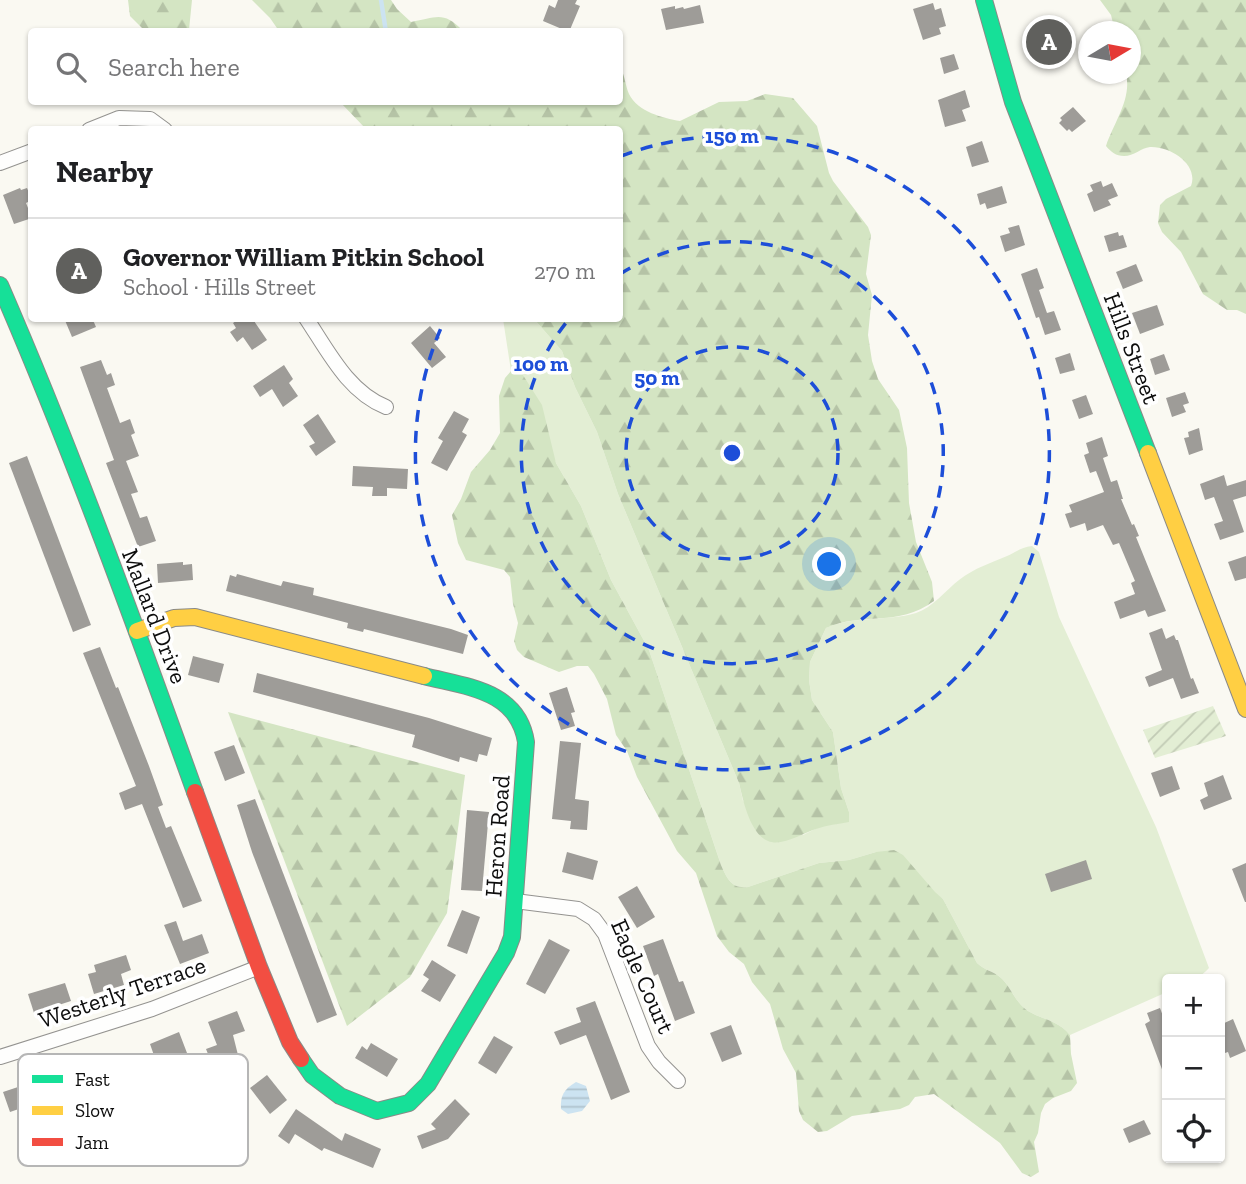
<!DOCTYPE html>
<meta charset="utf-8">
<style>
body{margin:0;font-family:"Zilla Slab",serif;background:#f2f2f2;color:#202124}
.controls{position:absolute;right:21px;bottom:21px;display:grid;overflow:hidden;border-radius:7px;box-shadow:0 2px 5px #0004}
.controls button{width:63px;height:63px;display:grid;place-items:center;padding:0;border:0;border-bottom:2px solid #e0e0e0;background:#fff;color:#202124;font:35px sans-serif}
.compass{position:absolute;left:1078px;top:21px;width:63px;height:63px;border-radius:50%;background:#fff;box-shadow:0 2px 5px #0004;rotate:80deg}
.you{position:absolute;left:830px;top:565px;width:24px;height:24px;margin:-18px;border:5px solid #fff;border-radius:50%;background:#1a73e8;box-shadow:0 0 0 10px #1a73e833}
.badge{display:grid;place-items:center;width:46px;height:46px;border-radius:50%;background:#60605d;color:#fff;font-size:23px;font-weight:700}
.pin{position:absolute;translate:-50% -50%;border:4px solid #fff;box-shadow:0 2px 7px #0006}
.list{margin:0;padding:0;list-style:none}
h2{display:flex;justify-content:space-between;align-items:center;height:91px;margin:0;padding:0 28px;font-size:30px}
h2 small{font-size:23px;font-weight:400;color:#757577}
.list li{display:grid;grid-template-columns:46px 1fr auto;gap:21px;align-items:center;box-sizing:border-box;height:105px;padding:0 28px;border-top:2px solid #e0e0e0}
.list b{display:block;font-size:26px;white-space:nowrap}
.list p{margin:0;font-size:23px;white-space:nowrap;color:#757577}
.list em{font-size:23px;font-style:normal;color:#757577}
.icon{flex:none;width:38px;height:38px;fill:none;stroke:currentColor;stroke-width:2;stroke-linecap:round;stroke-linejoin:round}
.map{position:relative;flex:none;width:1246px;height:1184px;overflow:hidden}
.search{position:absolute;background:#fff;box-shadow:0 2px 5px #0004;left:28px;top:28px;width:595px;height:77px;display:flex;align-items:center;gap:18px;box-sizing:border-box;padding:0 24px;border-radius:7px;color:#757577;font-size:26px}
.panel{position:absolute;background:#fff;box-shadow:0 2px 5px #0004;left:28px;top:126px;width:595px;height:196px;border-radius:7px}
.map>svg:first-child{display:block}
</style>
<div class="map">
<svg width="1246" height="1184" viewBox="0 0 1246 1184">
<defs>
<pattern id="forest-firs" width="22" height="20" patternUnits="userSpaceOnUse" patternTransform="scale(1.75)"><rect width="22" height="20" fill="#d4e5c3"/><path d="M5 1l3.5 6h-7zM16 11l3.5 6h-7z" fill="#b5c3a6"/></pattern>
<pattern id="garden-furrows" width="10" height="10" patternUnits="userSpaceOnUse" patternTransform="scale(1.75)"><rect width="10" height="10" fill="#e3eed4"/><path d="M-1 1l2-2M0 10L10 0M9 11l2-2" fill="none" stroke="#c2cbb5"/></pattern>
<pattern id="water-rules" width="6" height="5" patternUnits="userSpaceOnUse" patternTransform="scale(1.75)"><rect width="6" height="5" fill="#cce3f1"/><path d="M0 2.5h6" fill="none" stroke="#aec2cd"/></pattern>
</defs>
<rect width="100%" height="100%" fill="#faf9f2"/>
<!-- grass -->
<path fill="#e3eed4" d="M503,319H534L562,351L575,387L597,432L618,494L739,783L743,801L803,835L849,812L841,788L833,732L812,700L809,680L810,662L826,628C855,615 886,622 916,613C932,608 946,590 959,580C976,567 989,564 1007,556C1016,552 1022,547 1032,546L1039,552L1059,617L1156,827L1209,968C1197,982 1184,979 1167,979V992L1070,1035C1058,1020 1043,1020 1028,1011C1015,1003 1011,986 1000,977C993,971 984,970 977,963L943,899L876,852L849,860L819,863L748,887C731,889 727,878 721,865L649,650L611,580L581,506L556,463L521,372L511,371Z"/>
<!-- forest -->
<g fill="url(#forest-firs)">
<polygon points="128,0 192,0 189,30 143,29 130,16"/>
<path d="M252,0H391L397,9L411,22C436,18 443,10 463,31H279L270,18Z"/>
<path d="M1100,0H1246V314L1237,310H1227L1203,294L1181,252L1162,232L1158,223L1160,205L1166,199L1191,186C1199,165 1171,146 1150,147C1141,148 1134,156 1124,156C1116,156 1111,152 1106,146C1114,122 1132,99 1126,74H1130V32L1115,31L1111,15Z"/>
<path d="M620,67C625,75 625,85 629,94C638,112 663,118 680,121L719,102L747,101L765,94L793,98L817,126L829,173L833,181L868,227L871,235L866,274L872,295L868,335L872,361L878,379L899,410L907,448L909,503L916,542L932,582L934,601C897,628 864,611 826,628L810,662L809,680L812,700L833,732L841,788L849,812V822C838,824 827,825 816,829C803,833 782,847 768,841C750,834 743,800 739,783L618,494L597,432L575,387L562,351L534,319L620,318V130L366,129L340,102H620Z"/>
<path d="M511,371L521,372L542,405L556,463L581,506L611,580L649,650L721,865C727,878 731,889 748,887L819,863L849,860L876,852L894,850L903,855L935,892L943,899L977,963C984,970 993,971 1000,977C1011,986 1015,1003 1028,1011C1043,1020 1058,1020 1070,1035L1071,1054L1077,1083L1071,1091L1053,1098L1045,1104L1041,1113L1038,1133L1034,1142L1039,1172L1031,1177L1022,1173L1000,1143L934,1094L915,1097L909,1105L900,1109L852,1116L827,1131L818,1132L803,1120L799,1111L796,1073L783,1049L770,1004L752,982L744,964L729,952L717,936L696,873L677,851L637,777L627,751L616,735L607,699L594,674L588,666H577L559,672L524,657L517,650L514,641L518,623L513,604L510,577L504,570L466,560L458,543L452,515L461,499L471,472L490,450L500,433L499,396L505,378Z"/>
<polygon points="228,712 465,775 447,913 410,977 347,1026"/>
</g>
<!-- garden -->
<polygon fill="url(#garden-furrows)" points="1213,706 1226,736 1155,758 1143,730"/>
<!-- water -->
<path fill="url(#water-rules)" d="M576,1082L586,1086L590,1101L582,1111L568,1114L561,1109C560,1096 564,1089 576,1082Z"/>
<g fill="none" stroke-linecap="round" stroke-linejoin="round">
<!-- stream -->
<polyline stroke="#cce3f1" stroke-width="4.5" points="381,0 386,32"/>
</g>
<!-- building -->
<g fill="#9e9c98">
<polygon points="558,0 577,0 575,4 580,6 569,32 543,21 549,5 555,8"/>
<polygon points="933,3 935,10 941,8 946,26 939,28 941,34 923,40 913,9"/>
<polygon points="700,5 704,23 666,30 661,9 675,6 675,9 683,7 684,9"/>
<polygon points="954,54 959,69 944,74 940,58"/>
<polygon points="965,90 970,107 962,110 966,121 945,127 938,100"/>
<polygon points="1073,107 1086,121 1072,132 1069,129 1067,131 1059,123 1062,120 1060,118"/>
<polygon points="982,141 989,162 972,167 966,147"/>
<polygon points="1101,181 1103,187 1112,183 1118,196 1108,200 1111,205 1094,212 1087,194 1093,191 1090,185"/>
<polygon points="1002,186 1007,203 987,209 985,203 980,205 977,194"/>
<polygon points="20,188 21,190 27,188 32,200 26,203 32,218 14,224 3,195"/>
<polygon points="1019,225 1025,245 1005,252 1000,236 1010,233 1008,228"/>
<polygon points="1118,232 1119,236 1123,235 1127,247 1109,252 1104,236"/>
<polygon points="1136,264 1143,281 1123,289 1116,272"/>
<polygon points="1037,268 1044,288 1039,290 1047,313 1054,311 1061,330 1045,335 1039,317 1036,318 1021,274"/>
<polygon points="1157,305 1164,325 1140,334 1132,313"/>
<polygon points="64,318 92,318 96,327 72,337"/>
<polygon points="240,318 252,318 267,340 252,350 243,337 237,342 230,332 236,328 233,323"/>
<polygon points="430,326 440,338 434,343 446,357 432,368 411,343"/>
<polygon points="1070,353 1075,370 1060,374 1055,358"/>
<polygon points="1164,354 1170,370 1155,375 1150,359"/>
<polygon points="101,360 107,375 111,373 115,385 107,388 120,423 130,419 135,433 131,435 139,456 126,461 138,492 131,494 140,518 147,516 156,541 138,547 106,463 114,460 80,367"/>
<polygon points="284,365 293,379 289,383 298,396 283,407 272,389 260,397 253,386"/>
<polygon points="1185,392 1189,403 1183,405 1186,412 1172,417 1166,398"/>
<polygon points="1086,395 1093,414 1079,419 1072,400"/>
<polygon points="454,411 469,419 462,432 467,435 447,471 431,463 443,441 438,438"/>
<polygon points="318,414 336,442 316,456 309,446 315,443 303,425"/>
<polygon points="1199,428 1203,450 1189,455 1184,438 1189,437 1188,432"/>
<polygon points="1102,437 1108,456 1103,458 1111,482 1117,480 1123,499 1121,499 1132,525 1134,524 1139,536 1136,537 1166,611 1148,617 1145,610 1120,619 1114,602 1135,594 1131,583 1135,581 1119,543 1113,545 1103,525 1087,531 1085,523 1070,528 1065,514 1072,512 1069,505 1104,492 1096,471 1090,473 1084,455 1089,453 1086,443"/>
<polygon points="27,456 91,625 73,632 9,463"/>
<polygon points="353,466 408,469 407,489 387,488 387,496 372,496 373,487 352,486"/>
<polygon points="1224,475 1227,486 1246,480 1246,496 1233,500 1244,532 1220,540 1214,524 1223,521 1214,497 1205,500 1200,484"/>
<polygon points="1246,556 1246,578 1235,581 1228,562"/>
<polygon points="183,562 183,565 192,564 193,580 158,583 157,564"/>
<polygon points="237,574 281,586 283,581 314,588 313,595 451,629 468,635 463,654 364,629 363,632 347,628 348,623 226,591 230,575 236,577"/>
<polygon points="1162,628 1166,639 1174,635 1176,640 1178,640 1191,679 1193,678 1199,693 1181,699 1173,678 1149,687 1145,677 1162,670 1149,633"/>
<polygon points="100,647 116,688 118,687 149,766 163,805 158,807 166,828 171,826 202,901 183,908 142,804 125,810 119,793 136,786 83,653"/>
<polygon points="193,656 224,664 219,683 188,675"/>
<polygon points="257,673 429,718 492,738 487,756 479,754 477,762 460,757 459,762 412,747 415,735 253,692"/>
<polygon points="567,687 575,712 571,713 575,726 561,730 549,693"/>
<polygon points="560,741 581,743 575,799 589,801 587,830 570,829 571,821 552,819"/>
<polygon points="234,745 245,773 225,781 214,752"/>
<polygon points="1172,766 1180,789 1160,797 1151,773"/>
<polygon points="1223,775 1232,799 1204,810 1200,800 1208,796 1204,783"/>
<polygon points="255,799 337,1015 317,1023 252,852 237,805"/>
<polygon points="467,810 489,812 482,891 461,890"/>
<polygon points="567,852 598,861 593,880 562,872"/>
<polygon points="1086,860 1092,879 1051,892 1045,874"/>
<polygon points="1246,863 1246,902 1245,902 1232,869"/>
<polygon points="637,886 655,917 637,928 618,897"/>
<polygon points="462,910 480,917 467,954 447,946"/>
<polygon points="176,921 183,941 202,934 209,953 180,964 164,925"/>
<polygon points="549,939 570,950 545,994 526,984"/>
<polygon points="663,939 679,982 683,981 695,1013 675,1021 658,974 654,976 643,946"/>
<polygon points="126,955 131,970 121,974 124,985 94,994 88,974 96,972 94,965"/>
<polygon points="432,960 456,975 440,1002 421,991 429,979 423,975"/>
<polygon points="65,983 71,1001 34,1013 28,994"/>
<polygon points="595,1001 630,1092 611,1100 586,1035 560,1045 554,1032 581,1022 576,1008"/>
<polygon points="1160,1008 1167,1027 1166,1080 1145,1024 1150,1021 1147,1013"/>
<polygon points="237,1011 245,1031 233,1035 239,1059 214,1069 206,1049 217,1045 208,1022"/>
<polygon points="1233,1019 1246,1051 1230,1058 1228,1052 1222,1054 1220,1048 1220,1025"/>
<polygon points="731,1025 742,1054 722,1062 710,1033"/>
<polygon points="179,1032 187,1053 181,1055 183,1061 171,1066 168,1060 157,1064 150,1044"/>
<polygon points="494,1036 513,1047 496,1074 478,1063"/>
<polygon points="371,1043 398,1059 387,1077 355,1058 362,1046 367,1050"/>
<polygon points="131,1053 138,1074 131,1076 134,1087 123,1090 120,1079 58,1100 57,1096 10,1112 3,1092 33,1082 34,1085"/>
<polygon points="267,1075 287,1100 270,1114 250,1088"/>
<polygon points="455,1099 470,1114 448,1139 422,1149 417,1136 436,1129 431,1124"/>
<polygon points="296,1109 342,1141 345,1133 381,1149 373,1168 324,1148 322,1151 295,1134 289,1144 278,1136"/>
<polygon points="1144,1120 1151,1134 1129,1143 1123,1129"/>
</g>
<g fill="none" stroke-linecap="round" stroke-linejoin="round">
<!-- street casing -->
<g stroke="#949390" stroke-width="16">
<g id="street">
<polyline points="89,130 119,118 150,119 165,130"/>
<polyline points="0,163 32,151"/>
<path d="M306,318C328,351 348,392 386,407"/>
<polyline points="515,901 578,909 594,919 605,934 648,1046 659,1062 678,1081"/>
<polyline points="0,1057 152,1009 259,967"/>
</g>
</g>
<!-- fast casing -->
<g stroke="#8a8a87" stroke-width="18">
<g id="fast">
<polyline points="984,0 1013,102 1148,453"/>
<path d="M0,285C72,451 134,622 195,792"/>
<path d="M301,1059L312,1075L340,1096L377,1111L409,1103L428,1084L506,953L512,937L526,742C518,690 466,687 424,676"/>
</g>
</g>
<!-- slow casing -->
<g stroke="#8a8a87" stroke-width="18">
<g id="slow">
<polyline points="1148,453 1246,709"/>
<polyline points="137,631 174,618 195,617 424,676"/>
</g>
</g>
<!-- jam casing -->
<g stroke="#8a8a87" stroke-width="18">
<polyline id="jam" points="195,792 259,967 290,1042 301,1059"/>
</g>
<!-- street -->
<use href="#street" stroke="#fefefd" stroke-width="14"/>
<!-- fast -->
<use href="#fast" stroke="#16e098" stroke-width="16"/>
<!-- slow -->
<use href="#slow" stroke="#ffcf43" stroke-width="16"/>
<!-- jam -->
<use href="#jam" stroke="#f24e42" stroke-width="16"/>
</g>
<!-- distance rings -->
<g fill="none" stroke="#1d4ed8" stroke-width="3.5" stroke-dasharray="12 9">
<circle cx="732" cy="453" r="106"/>
<path d="M620 274A211 211 0 1 1 569 319"/>
<path d="M621 156A317 317 0 1 1 445 319"/>
</g>
<g text-anchor="middle" dominant-baseline="central" stroke-width="7" stroke-linejoin="round" paint-order="stroke">
<!-- street labels -->
<g font-size="24" fill="#0d0d0d" stroke="#fff">
<text transform="translate(1132 348) rotate(69)">Hills Street</text>
<text transform="translate(155 616) rotate(69)">Mallard Drive</text>
<text transform="translate(497 836) rotate(-86)">Heron Road</text>
<text transform="translate(643 976) rotate(66)">Eagle Court</text>
<text transform="translate(122 992) rotate(-19)">Westerly Terrace</text>
</g>
</g>
<!-- legend -->
<rect x="18" y="1054" width="230" height="112" rx="10" fill="#fff" stroke="#b6b6b6" stroke-width="2"/>
<rect x="32" y="1075" width="31" height="8" fill="#16e098"/>
<rect x="32" y="1106" width="31" height="9" fill="#ffcf43"/>
<rect x="32" y="1138" width="31" height="8" fill="#f24e42"/>
<g font-size="19" fill="#0d0d0d">
<text x="75" y="1086">Fast</text>
<text x="75" y="1117">Slow</text>
<text x="75" y="1149">Jam</text>
</g>
<circle cx="732" cy="453" r="10" fill="#1d4ed8" stroke="#fff" stroke-width="3.5"/>
<g font-size="21" text-anchor="middle" font-weight="bold" fill="#1d4ed8" stroke="#fff" stroke-width="7" stroke-linejoin="round" paint-order="stroke">
<text x="732" y="143">150 m</text>
<text x="541" y="371">100 m</text>
<text x="657" y="385">50 m</text>
</g>
</svg>
<div class="controls">
<button>+</button>
<button>−</button>
<button><svg class="icon" aria-label="locate" viewBox="0 0 24 24"><circle cx="12" cy="12" r="6"/><path d="M12 2v4M12 18v4M2 12h4M18 12h4"/></svg></button>
</div>
<svg class="compass" viewBox="-18 -18 36 36"><path d="M0-13l5 13h-10z" fill="#e53935"/><path d="M0 13l5-13h-10z" fill="#757577"/></svg>
<div class="you"></div>
<div class="pin badge" style="left:1049px;top:42px">A</div>
<div class="search"><svg class="icon" aria-label="search" viewBox="0 0 24 24"><circle cx="10" cy="10" r="6"/><path d="M15 15l6 6"/></svg>Search here</div>
<section class="panel">
<h2>Nearby<small></small></h2>
<ul class="list">
<li><span class="badge">A</span><div><b>Governor William Pitkin School</b><p>School · Hills Street</p></div><em>270 m</em></li>
</ul>
</section>
</div>
